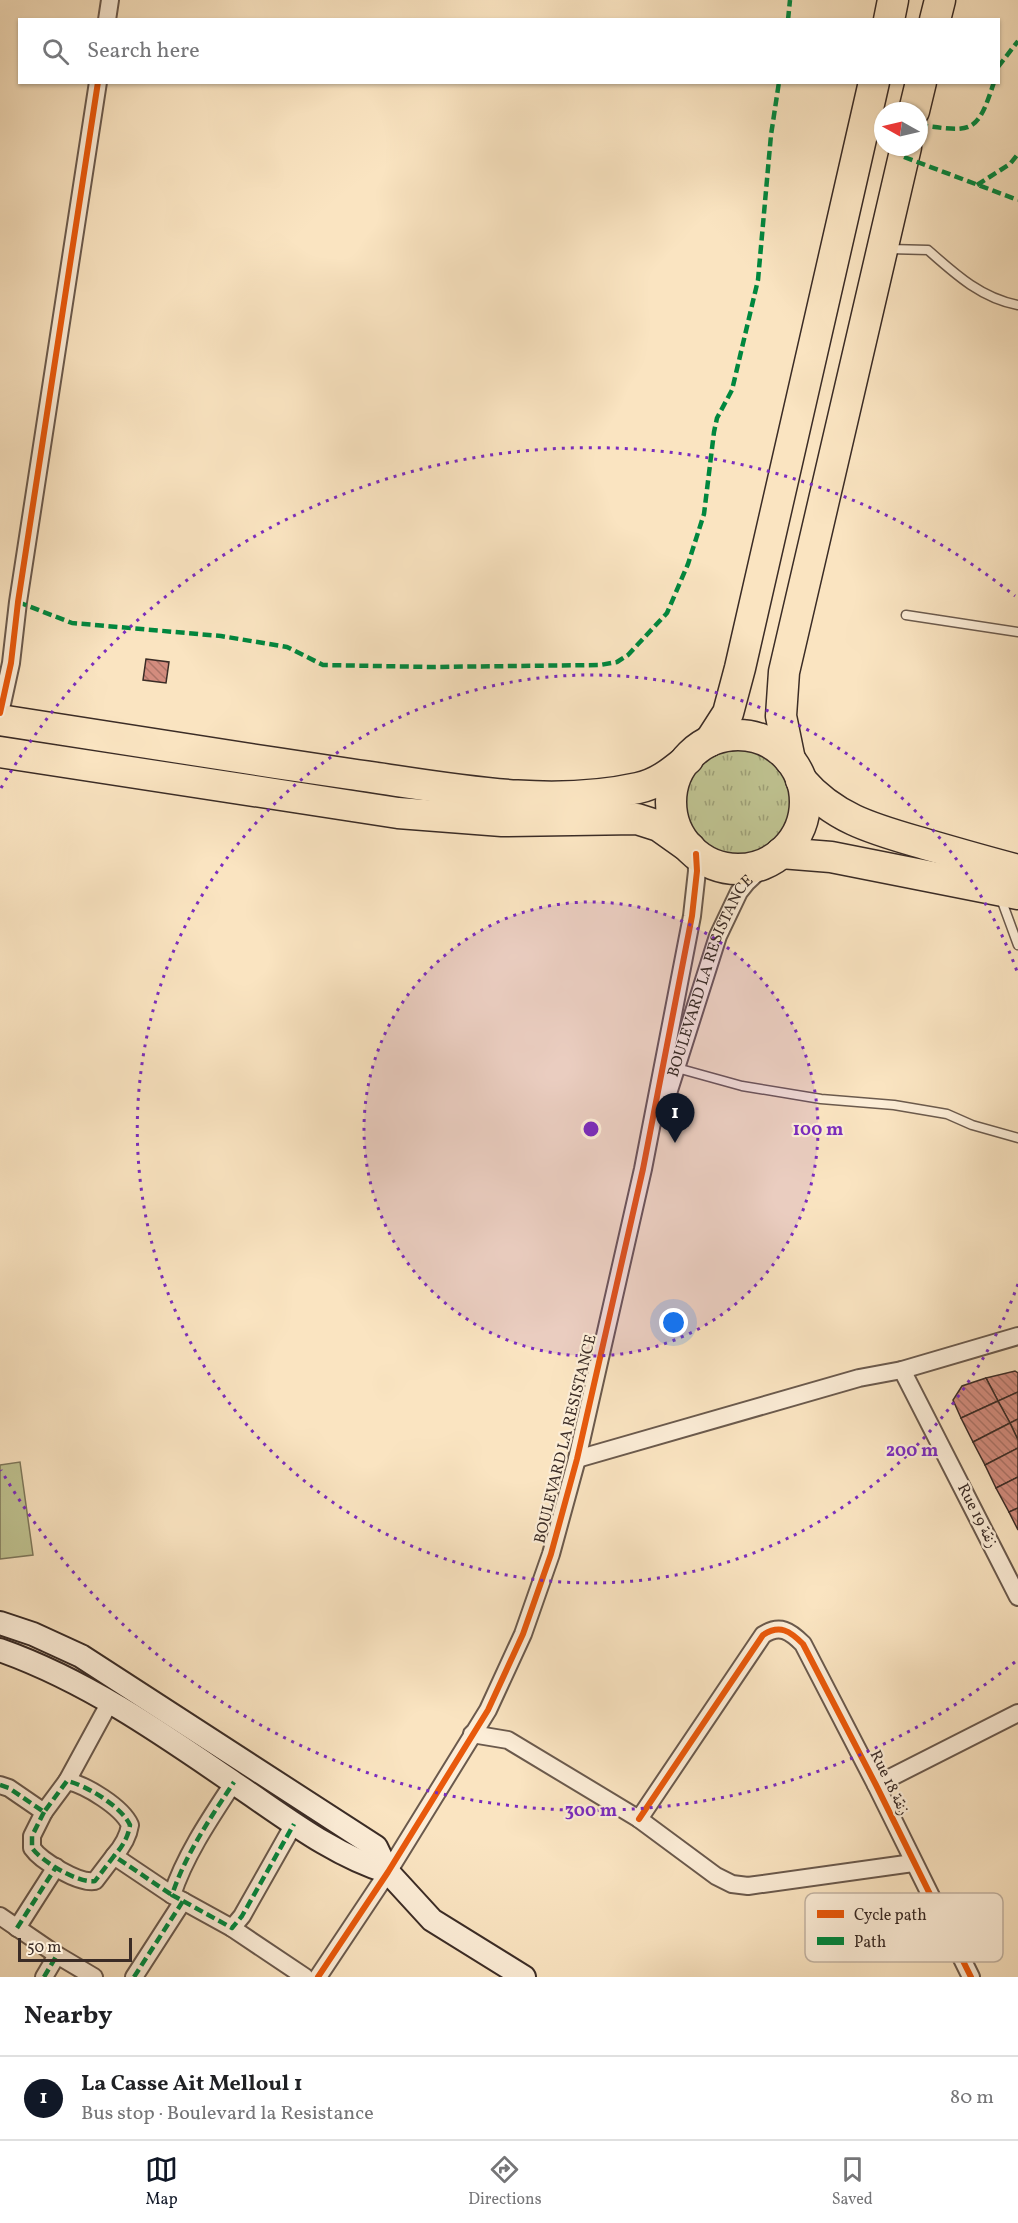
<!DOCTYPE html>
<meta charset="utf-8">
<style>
body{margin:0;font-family:Vollkorn,Amiri,serif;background:#f2f2f2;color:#202124}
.compass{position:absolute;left:874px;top:102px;width:54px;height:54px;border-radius:50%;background:#fff;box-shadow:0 2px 4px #0004;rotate:278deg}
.scale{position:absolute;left:18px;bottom:15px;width:114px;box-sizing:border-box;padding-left:6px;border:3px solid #3b2c26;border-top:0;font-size:16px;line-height:21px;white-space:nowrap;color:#3b2c26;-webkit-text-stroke:4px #fcedd7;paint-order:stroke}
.you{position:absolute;left:674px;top:1323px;width:21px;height:21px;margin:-15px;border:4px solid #fff;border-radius:50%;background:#1a73e8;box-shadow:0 0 0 9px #1a73e833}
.badge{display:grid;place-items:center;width:39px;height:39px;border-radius:50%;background:#111827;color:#fff;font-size:20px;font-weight:700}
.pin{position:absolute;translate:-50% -50px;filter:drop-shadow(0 2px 3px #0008)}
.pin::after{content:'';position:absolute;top:32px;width:21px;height:18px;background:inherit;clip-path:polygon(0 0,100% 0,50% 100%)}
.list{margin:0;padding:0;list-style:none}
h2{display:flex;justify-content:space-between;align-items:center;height:78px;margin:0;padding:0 24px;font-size:26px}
h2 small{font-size:20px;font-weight:400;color:#757577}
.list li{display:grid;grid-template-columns:39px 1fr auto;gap:18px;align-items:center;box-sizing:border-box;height:84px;padding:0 24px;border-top:2px solid #e0e0e0}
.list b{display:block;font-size:22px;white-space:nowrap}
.list p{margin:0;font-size:20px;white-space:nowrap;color:#757577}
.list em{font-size:20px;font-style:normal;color:#757577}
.icon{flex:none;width:33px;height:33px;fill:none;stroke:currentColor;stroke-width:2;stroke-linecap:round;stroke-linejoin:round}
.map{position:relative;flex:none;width:1018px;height:1977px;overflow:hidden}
.search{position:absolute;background:#fff;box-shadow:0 2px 4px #0004;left:18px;right:18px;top:18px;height:66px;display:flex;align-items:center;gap:15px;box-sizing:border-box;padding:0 21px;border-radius:0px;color:#757577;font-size:22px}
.sheet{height:162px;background:#fff}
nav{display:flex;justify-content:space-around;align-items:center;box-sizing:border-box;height:84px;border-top:2px solid #e0e0e0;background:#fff;font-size:16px;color:#757577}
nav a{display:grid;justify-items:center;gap:3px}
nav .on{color:#111827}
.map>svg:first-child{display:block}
</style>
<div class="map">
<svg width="1018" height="1977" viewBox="0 0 1018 1977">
<defs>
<pattern id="grass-tufts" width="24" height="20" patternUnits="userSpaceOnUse" patternTransform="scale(1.5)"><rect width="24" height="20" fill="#c0c492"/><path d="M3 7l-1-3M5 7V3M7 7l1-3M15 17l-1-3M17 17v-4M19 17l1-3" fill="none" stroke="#9d9f77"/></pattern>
<pattern id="building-back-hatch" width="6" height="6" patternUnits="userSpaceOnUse" patternTransform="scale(1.5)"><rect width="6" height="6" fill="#d38c7e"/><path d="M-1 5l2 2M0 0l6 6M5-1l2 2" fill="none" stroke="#ac7367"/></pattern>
</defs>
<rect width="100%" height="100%" fill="#fae4c1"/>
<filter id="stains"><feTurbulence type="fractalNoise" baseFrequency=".00333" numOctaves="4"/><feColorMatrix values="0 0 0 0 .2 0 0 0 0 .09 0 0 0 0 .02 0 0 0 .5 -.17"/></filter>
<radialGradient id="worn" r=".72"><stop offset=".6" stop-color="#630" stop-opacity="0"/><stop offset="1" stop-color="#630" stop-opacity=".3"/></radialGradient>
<!-- grass -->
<circle fill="url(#grass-tufts)" stroke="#7e785c" stroke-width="1.5" cx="738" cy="802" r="58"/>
<!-- green -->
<polygon fill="#c0c492" stroke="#7e785c" stroke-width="1.5" points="20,1462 33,1555 0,1559 0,1465"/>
<!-- building -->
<g fill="url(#building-back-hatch)" stroke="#3b2c26" stroke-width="1.5">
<polygon points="146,659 169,662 166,683 143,680"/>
<polygon points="1015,1371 1018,1373 1018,1392 998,1401 986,1378"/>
<polygon points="986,1378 998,1401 961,1418 953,1400 962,1386"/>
<polygon points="1018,1392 1018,1419 1010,1423 998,1401"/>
<polygon points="998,1401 1010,1423 973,1442 961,1418"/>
<polygon points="1018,1419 1018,1440 1010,1423"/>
<polygon points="1010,1423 1018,1440 1018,1448 985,1465 973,1442"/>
<polygon points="1018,1448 1018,1477 996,1488 985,1465"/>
<polygon points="1018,1477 1018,1508 1009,1512 996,1488"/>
<polygon points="1018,1508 1018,1530 1009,1512"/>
</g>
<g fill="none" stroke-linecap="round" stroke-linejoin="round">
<!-- lane casing -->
<g stroke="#6b5a4d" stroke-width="11">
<g id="lane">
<path d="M889,249L928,250C955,274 981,298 1018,305"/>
<polyline points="906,615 1018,632"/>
<polyline points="1000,896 1018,945"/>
<polyline points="677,1068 742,1086 821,1099 894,1105 947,1114 972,1125 1018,1138"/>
</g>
</g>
<!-- street casing -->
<g stroke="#6b5a4d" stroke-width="20">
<g id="street">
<polyline points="107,20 110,0"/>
<polyline points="0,713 11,663 18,602 98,82"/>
<path id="s1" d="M664,1106L718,936L739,892L747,882L770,861"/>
<polyline points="902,1370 1018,1597"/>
<polyline points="577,1459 859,1378 902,1370 1018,1336"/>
<polyline points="472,1734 508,1740 639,1819 716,1876 732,1884 748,1886 913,1863"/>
<polyline points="67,1781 110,1702"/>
<path d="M0,1785L9,1788L44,1812L67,1781C86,1785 122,1807 130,1825C128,1838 122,1847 114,1856"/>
<polyline points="876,1785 1018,1713"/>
<path d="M44,1812L32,1836V1848C41,1861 79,1884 95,1881L114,1856L172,1895"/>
<path d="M639,1819L763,1635C780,1624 790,1631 803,1644L876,1785L971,1977"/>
<polyline points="183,1901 232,1928 242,1916 294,1824"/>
<polyline points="0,1916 57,1955 94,1977"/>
<polyline points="17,1928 56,1867"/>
<polyline points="232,1928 305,1977"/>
<polyline points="44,1977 57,1955"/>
<path d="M134,1977L183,1901L172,1895C185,1855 211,1817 234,1782"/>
<polyline points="318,1977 388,1872 488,1710 523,1634 551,1554 577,1459 643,1169 692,916 697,871 696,854"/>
</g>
</g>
<!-- secondary casing -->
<g stroke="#3b2c26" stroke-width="26">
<g id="secondary">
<polyline points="0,1623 33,1634 81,1656 376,1847 388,1872 432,1920 524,1977"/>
<path d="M0,1650C85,1680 160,1732 234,1783C282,1815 332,1855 388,1872"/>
</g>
</g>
<!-- highway casing -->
<g stroke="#3b2c26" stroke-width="33">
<g id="highway">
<polyline points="889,20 893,0"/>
<polyline points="935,20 940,0"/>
<polyline points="914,111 921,82"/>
<path d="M0,720C116,738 233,757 350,774C444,787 543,809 638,788C658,784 672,772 688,759"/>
<circle cx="738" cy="802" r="67"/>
<polyline points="710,741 728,713 740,668 874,82"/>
<polyline points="0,752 398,813 502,821 637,819 659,826 690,848"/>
<polyline points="790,760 781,716 784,672 906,147"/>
<path d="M801,780C835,820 877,830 925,844C956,853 987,862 1018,870"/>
<polyline points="781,853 831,857 1018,894"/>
</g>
</g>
<!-- lane -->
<use href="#lane" stroke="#fcedd7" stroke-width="8"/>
<!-- street -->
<use href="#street" stroke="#fcedd7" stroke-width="16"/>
<!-- secondary -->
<use href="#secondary" stroke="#fcedd7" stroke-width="22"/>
<!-- highway -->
<use href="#highway" stroke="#fae4c1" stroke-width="30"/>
<!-- quiet -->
<g stroke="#00873e" stroke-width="4.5" stroke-dasharray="9 4.5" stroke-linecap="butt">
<polyline points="788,20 790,0"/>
<polyline points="998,67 1018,41"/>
<path d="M919,125C972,132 977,135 994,82"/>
<polyline points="904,157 1018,200"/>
<polyline points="977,185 1010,164 1018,154"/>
<polyline points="18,602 72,623 221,636 287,647 323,665 430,667 600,665 617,662 628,655 667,613 688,564 704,514 714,432 717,418 732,390 758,280 771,135 779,82"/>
<path d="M0,1785L9,1788L44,1812L67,1781C86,1785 122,1807 130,1825C128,1838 122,1847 114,1856"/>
<path d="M44,1812L32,1836V1848C41,1861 79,1884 95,1881L114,1856L172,1895"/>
<polyline points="183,1901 232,1928 242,1916 294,1824"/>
<polyline points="17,1928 56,1867"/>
<polyline points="44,1977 57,1955"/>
<path d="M134,1977L183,1901L172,1895C185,1855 211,1817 234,1782"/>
</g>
<!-- cycleway casing -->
<g stroke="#fcedd7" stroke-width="10">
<g id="cycleway">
<polyline points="0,713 11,663 18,602 98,82"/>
<path d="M639,1819L763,1635C780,1624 790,1631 803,1644L876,1785L971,1977"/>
<polyline points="318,1977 388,1872 488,1710 523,1634 551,1554 577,1459 643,1169 692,916 697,871 696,854"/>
</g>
</g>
<!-- cycleway -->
<use href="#cycleway" stroke="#e8590c" stroke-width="6"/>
</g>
<!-- distance rings -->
<circle cx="591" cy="1129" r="227" fill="#7b2cbf" fill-opacity=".12"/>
<g fill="none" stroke="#7b2cbf" stroke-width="3" stroke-dasharray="3 6">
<circle cx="591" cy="1129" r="227"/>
<path d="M1018 1284A454 454 0 1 1 1018 974"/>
<path d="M1015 1662A681 681 0 0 1 1 1470M1 788A681 681 0 0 1 1015 596"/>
</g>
<g text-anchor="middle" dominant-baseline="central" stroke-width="4.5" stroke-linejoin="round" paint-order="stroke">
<!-- street labels -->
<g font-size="16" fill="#3b2c26" stroke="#fcedd7">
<text stroke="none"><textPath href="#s1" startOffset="138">BOULEVARD LA RESISTANCE</textPath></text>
<text transform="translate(566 1439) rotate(-76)">BOULEVARD LA RESISTANCE</text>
<text transform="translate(977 1516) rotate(63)">Rue 19 زنقة</text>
<text transform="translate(889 1783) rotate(64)">Rue 18 زنقة</text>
</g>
</g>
<!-- legend -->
<rect x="805" y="1893" width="198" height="69" rx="9" fill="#fcedd7" stroke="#c2b3a2" stroke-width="1.5"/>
<rect x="817" y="1910" width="27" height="8" fill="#e8590c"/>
<rect x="817" y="1937" width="27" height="8" fill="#00873e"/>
<g font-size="16" fill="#3b2c26">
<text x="854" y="1920">Cycle path</text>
<text x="854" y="1947">Path</text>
</g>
<circle cx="591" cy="1129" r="9" fill="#7b2cbf" stroke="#fcedd7" stroke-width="3"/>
<g font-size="18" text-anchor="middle" font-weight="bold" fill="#7b2cbf" stroke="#fcedd7" stroke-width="4.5" stroke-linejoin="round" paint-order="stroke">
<text x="818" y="1135">100 m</text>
<text x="912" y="1456">200 m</text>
<text x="591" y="1816">300 m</text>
</g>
<rect width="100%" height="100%" filter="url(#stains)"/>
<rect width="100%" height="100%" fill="url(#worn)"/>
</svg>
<svg class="compass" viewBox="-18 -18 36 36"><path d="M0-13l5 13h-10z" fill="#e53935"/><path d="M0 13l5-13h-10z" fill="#757577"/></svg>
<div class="scale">50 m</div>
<div class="you"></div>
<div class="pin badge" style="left:675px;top:1143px">1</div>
<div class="search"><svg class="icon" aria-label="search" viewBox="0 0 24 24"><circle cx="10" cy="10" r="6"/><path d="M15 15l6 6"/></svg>Search here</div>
</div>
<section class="sheet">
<h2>Nearby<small></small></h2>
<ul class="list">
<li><span class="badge">1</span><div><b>La Casse Ait Melloul 1</b><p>Bus stop · Boulevard la Resistance</p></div><em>80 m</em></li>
</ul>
</section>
<nav>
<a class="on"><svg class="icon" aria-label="map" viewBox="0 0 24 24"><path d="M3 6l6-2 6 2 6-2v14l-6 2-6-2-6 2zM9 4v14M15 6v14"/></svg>Map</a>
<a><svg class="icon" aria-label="directions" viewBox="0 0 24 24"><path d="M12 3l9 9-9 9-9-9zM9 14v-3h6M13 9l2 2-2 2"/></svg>Directions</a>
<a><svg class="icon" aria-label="saved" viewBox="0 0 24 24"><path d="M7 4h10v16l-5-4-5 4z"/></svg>Saved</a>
</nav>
